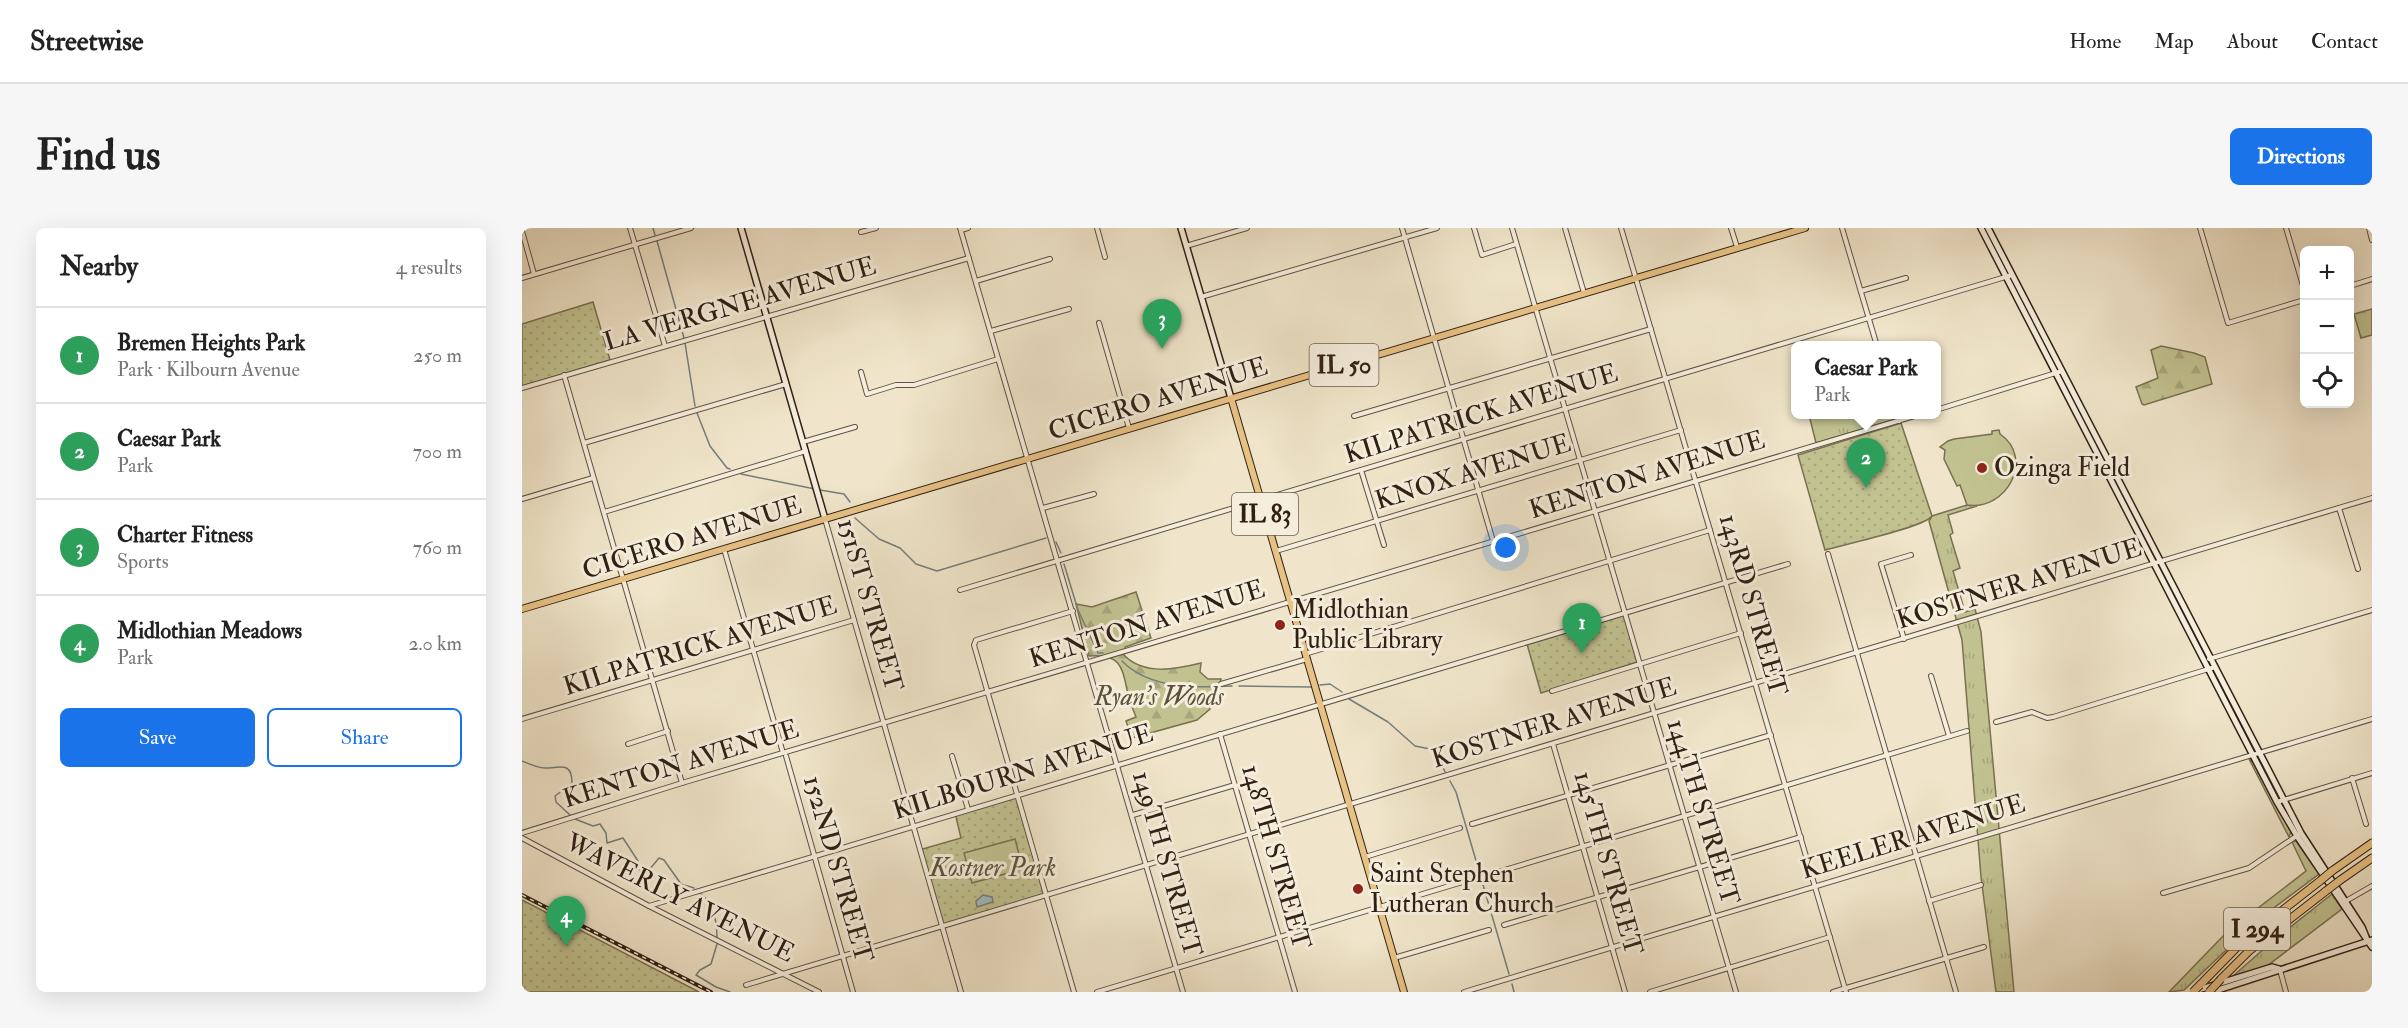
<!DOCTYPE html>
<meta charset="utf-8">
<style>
body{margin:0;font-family:"IM FELL Double Pica",serif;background:#f6f6f6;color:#222}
.controls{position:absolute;right:18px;top:18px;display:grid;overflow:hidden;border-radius:9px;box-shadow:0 6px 24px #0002}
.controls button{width:54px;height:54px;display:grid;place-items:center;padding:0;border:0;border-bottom:2px solid #e0e0e0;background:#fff;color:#222;font:30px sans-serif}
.you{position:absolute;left:984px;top:320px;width:21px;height:21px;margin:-15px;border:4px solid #fff;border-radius:50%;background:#1a73e8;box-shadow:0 0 0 9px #1a73e833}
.badge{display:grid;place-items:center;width:39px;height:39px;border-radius:50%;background:#1a73e8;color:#fff;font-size:20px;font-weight:700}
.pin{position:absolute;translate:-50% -50px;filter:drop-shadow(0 2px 3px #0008)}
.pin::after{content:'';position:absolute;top:32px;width:21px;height:18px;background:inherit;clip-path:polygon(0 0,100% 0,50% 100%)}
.popup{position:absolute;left:1269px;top:113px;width:150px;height:78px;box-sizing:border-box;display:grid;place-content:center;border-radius:9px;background:#fff;filter:drop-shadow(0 2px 4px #0005);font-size:20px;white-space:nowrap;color:#767676}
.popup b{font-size:22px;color:#222}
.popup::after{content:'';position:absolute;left:50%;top:100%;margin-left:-12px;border:12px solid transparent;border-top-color:#fff}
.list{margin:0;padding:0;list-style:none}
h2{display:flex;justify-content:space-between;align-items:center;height:78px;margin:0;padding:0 24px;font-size:26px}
h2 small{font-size:20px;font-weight:400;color:#767676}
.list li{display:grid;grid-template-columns:39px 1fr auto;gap:18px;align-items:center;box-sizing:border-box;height:96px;padding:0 24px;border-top:2px solid #e0e0e0}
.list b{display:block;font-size:22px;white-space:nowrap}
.list p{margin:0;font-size:20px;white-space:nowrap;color:#767676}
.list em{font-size:20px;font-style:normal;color:#767676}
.actions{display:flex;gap:12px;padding:18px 24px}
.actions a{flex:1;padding:14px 0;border:2px solid #1a73e8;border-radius:9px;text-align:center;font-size:21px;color:#1a73e8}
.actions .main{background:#1a73e8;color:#fff}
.icon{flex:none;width:33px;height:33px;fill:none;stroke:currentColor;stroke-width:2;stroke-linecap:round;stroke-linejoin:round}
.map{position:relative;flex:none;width:1850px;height:764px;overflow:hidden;border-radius:9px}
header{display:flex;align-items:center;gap:36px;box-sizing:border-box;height:84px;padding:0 30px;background:#fff;border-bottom:2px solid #e0e0e0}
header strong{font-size:28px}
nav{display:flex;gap:33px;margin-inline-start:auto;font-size:21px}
.intro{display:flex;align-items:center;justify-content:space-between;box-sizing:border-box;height:144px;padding:0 36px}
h1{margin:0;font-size:42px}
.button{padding:15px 27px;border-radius:9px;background:#1a73e8;color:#fff;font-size:21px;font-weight:700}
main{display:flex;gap:36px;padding:0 36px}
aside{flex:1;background:#fff;border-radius:9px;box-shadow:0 6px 24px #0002}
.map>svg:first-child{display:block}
</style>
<header>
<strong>Streetwise</strong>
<nav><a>Home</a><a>Map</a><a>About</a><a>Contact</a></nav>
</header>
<div class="intro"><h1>Find us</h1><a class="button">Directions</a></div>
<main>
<aside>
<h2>Nearby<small>4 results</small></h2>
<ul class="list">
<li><span class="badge" style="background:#2e9e5b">1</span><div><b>Bremen Heights Park</b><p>Park · Kilbourn Avenue</p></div><em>250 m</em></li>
<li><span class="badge" style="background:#2e9e5b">2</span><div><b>Caesar Park</b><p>Park</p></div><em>700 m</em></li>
<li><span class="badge" style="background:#2e9e5b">3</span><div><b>Charter Fitness</b><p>Sports</p></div><em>760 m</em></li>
<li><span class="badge" style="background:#2e9e5b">4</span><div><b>Midlothian Meadows</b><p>Park</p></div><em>2.0 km</em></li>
</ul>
<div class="actions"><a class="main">Save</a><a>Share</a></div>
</aside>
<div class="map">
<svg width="1850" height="764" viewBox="0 0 1850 764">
<defs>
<pattern id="grass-tufts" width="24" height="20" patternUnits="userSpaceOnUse" patternTransform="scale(1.5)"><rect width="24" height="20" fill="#c2c291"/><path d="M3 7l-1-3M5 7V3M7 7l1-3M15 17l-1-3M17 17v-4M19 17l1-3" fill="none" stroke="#a7a67c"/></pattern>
<pattern id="forest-firs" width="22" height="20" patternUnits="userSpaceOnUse" patternTransform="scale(1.5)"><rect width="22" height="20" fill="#c2c291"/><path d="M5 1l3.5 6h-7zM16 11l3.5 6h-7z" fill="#a7a67c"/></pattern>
<pattern id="park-dots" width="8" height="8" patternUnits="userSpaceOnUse" patternTransform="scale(1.5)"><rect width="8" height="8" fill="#c2c291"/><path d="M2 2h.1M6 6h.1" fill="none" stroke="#a7a67c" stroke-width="1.8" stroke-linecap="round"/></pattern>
</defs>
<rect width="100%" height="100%" fill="#f0e5ca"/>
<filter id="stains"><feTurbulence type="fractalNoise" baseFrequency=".00333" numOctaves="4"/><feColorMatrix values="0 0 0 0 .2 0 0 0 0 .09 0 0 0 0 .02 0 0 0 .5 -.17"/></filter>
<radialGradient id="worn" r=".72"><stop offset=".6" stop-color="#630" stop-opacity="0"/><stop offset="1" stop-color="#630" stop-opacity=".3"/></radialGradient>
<!-- grass -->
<g fill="url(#grass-tufts)" stroke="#797152" stroke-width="1.5">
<polygon points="1287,187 1373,187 1374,191 1294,215"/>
<polygon points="1445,277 1455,278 1426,287 1431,305 1428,307 1438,340 1431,343 1443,384 1453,381 1459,404 1492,764 1474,764 1459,649 1440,412 1407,293 1410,288"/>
<polygon points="1727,531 1733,535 1769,603 1767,609"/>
<polygon points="1774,613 1797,646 1737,691 1662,762 1647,764 1705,704 1784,643 1770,614"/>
<polygon points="1810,666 1820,681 1745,738 1711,748 1752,712"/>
</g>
<!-- forest -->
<g fill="url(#forest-firs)" stroke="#797152" stroke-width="1.5">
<polygon points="1850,81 1850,107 1839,110 1832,86"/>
<polygon points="1639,118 1672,125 1683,129 1690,156 1622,177 1620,176 1614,159 1636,150 1629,122"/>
<path d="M614,364L629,410L603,419L602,427C622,448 655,441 679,435L678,444L686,451H699L697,464L666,473L676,478L686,476L688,481L675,492L610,510L604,493L614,489C611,481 607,473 606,466C600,440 600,425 567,428L554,376L570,379Z"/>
</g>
<!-- park -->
<g fill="url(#park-dots)" stroke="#797152" stroke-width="1.5">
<polygon points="71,74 88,132 0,158 0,96"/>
<path d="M1379,195L1410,288C1403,299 1321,317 1303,322L1276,227Z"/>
<polygon points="1102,387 1115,434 1019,465 1005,416"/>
<polygon points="495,567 524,668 419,700 397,622 439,610 433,585"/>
<polygon points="0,672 177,764 0,764"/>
</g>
<!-- garden -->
<g fill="#c2c291" stroke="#797152" stroke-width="1.5">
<path d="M1477,202L1478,206C1513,230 1485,283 1445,277L1438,257L1435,258L1422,231L1423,222L1418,219L1426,213L1432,211L1470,206V203Z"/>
<polygon points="493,611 501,641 450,655 442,625"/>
</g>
<!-- water -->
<polygon fill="#a1bcc2" stroke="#747e7c" stroke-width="1.5" points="461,667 470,669 471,674 455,679 454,673"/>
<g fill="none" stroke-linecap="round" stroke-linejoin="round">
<!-- stream -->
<g stroke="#747e7c" stroke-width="1.5">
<polyline points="131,0 133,7"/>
<polyline points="135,13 162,110"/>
<polyline points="163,115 173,178"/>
<polyline points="175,185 188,218 205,240 208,241"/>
<polyline points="219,246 293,261"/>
<polyline points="298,262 322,266 328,274"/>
<polyline points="333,290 357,311 378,320 394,336 415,343 524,310"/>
<polyline points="534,314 539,325"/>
<polyline points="542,336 556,382 576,425 581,425"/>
<path d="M600,433C627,461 674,460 710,458"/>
<polyline points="798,457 808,456 820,464"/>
<polyline points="717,458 789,459"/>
<polyline points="827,471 866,494 893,518 908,521 918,532 923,544"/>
<path d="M0,533C7,536 16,540 23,540C38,540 50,533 50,555L33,568L34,574L48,587"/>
<polyline points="928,553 934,564 987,746"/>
<polyline points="53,591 71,598 78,596 84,605 85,615 101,610 116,633 115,642 127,642 137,630 142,632 159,656 172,660"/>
<path d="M178,665C192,675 195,693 195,710"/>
<polyline points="195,716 189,736 178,742 174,747 194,759 208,764"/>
<polyline points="990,756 992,764"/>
</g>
<!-- street casing -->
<g stroke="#605142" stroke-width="6">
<g id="street">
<polyline points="108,0 143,118"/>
<polyline points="438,0 661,764"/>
<polyline points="575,0 583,29"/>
<polyline points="880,0 971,313"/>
<polyline points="952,0 960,27 994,16"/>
<polyline points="990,0 1214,764"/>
<polyline points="1043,0 1062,65"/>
<polyline points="1099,0 1324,764"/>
<polyline points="1209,0 1215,19"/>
<polyline points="1320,0 1355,118"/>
<polyline points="1678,0 1706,95 1782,72"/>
<polyline points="1764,0 1782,61"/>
<polyline points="1847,0 1850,12"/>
<polyline points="439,2 446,0"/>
<polyline points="0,3 12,46"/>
<polyline points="339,4 354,0"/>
<polyline points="664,18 725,0"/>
<polyline points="0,50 169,0"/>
<polyline points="454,53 528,31"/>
<polyline points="1828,58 1850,51"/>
<polyline points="1339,63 1384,50"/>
<polyline points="679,69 915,0"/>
<polyline points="577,95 607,200"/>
<polyline points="469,103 547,81"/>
<polyline points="339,144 345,166 374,157 392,157 476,131"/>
<polyline points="42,147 160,555"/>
<polyline points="0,160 447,30"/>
<polyline points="1414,182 1540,143"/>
<polyline points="1375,186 1377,193"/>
<polyline points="832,188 1129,101"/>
<polyline points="281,214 333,199"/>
<polyline points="62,215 264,156"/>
<polyline points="839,242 862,317"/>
<polyline points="0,271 71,250"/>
<polyline points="521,280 572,266"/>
<polyline points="1817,280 1836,341"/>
<polyline points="82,284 284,223"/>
<polyline points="303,291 439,764"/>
<polyline points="202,321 261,525"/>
<polyline points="754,323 1159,202"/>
<polyline points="1306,326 1434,764"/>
<polyline points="438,362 1490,47"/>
<polyline points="551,383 454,412 452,417 552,764"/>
<polyline points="1382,411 1359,336 1389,327"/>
<polyline points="783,426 1188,302"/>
<polyline points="1687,431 1850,382"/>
<polyline points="1409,448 1427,508"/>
<polyline points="699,456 785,431"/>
<polyline points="1030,463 1219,405"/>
<polyline points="0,491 332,392"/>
<polyline points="1474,494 1510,484 1525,490 1531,489 1693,439"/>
<polyline points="698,506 773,764"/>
<polyline points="106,516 146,503"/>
<polyline points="1031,516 1103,764"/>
<polyline points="264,528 331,764"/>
<polyline points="430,528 446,581"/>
<polyline points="1830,550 1844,596"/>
<polyline points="1755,574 1850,545"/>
<polyline points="611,587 713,557"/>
<polyline points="950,596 1249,507"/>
<polyline points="0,605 160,555 1399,186"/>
<polyline points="0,610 127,678 297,764"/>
<polyline points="843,629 938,600"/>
<polyline points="966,647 1445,503"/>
<polyline points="1641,665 1727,640 1776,607"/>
<polyline points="1407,673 1459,657"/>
<polyline points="1824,673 1850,658"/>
<polyline points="127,678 1266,336"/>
<polyline points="982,697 1279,609"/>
<polyline points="872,730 967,702"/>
<polyline points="1758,742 1764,764"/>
<polyline points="224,757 1850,270"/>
<polyline points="575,764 954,650"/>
<polyline points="942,764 1850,491"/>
<polyline points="1128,764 1308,709"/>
<polyline points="1311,764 1462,719"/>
</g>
</g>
<!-- secondary casing -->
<g stroke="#302014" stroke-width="8">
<g id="secondary">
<polyline points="219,0 303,291"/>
<polyline points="659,0 709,170"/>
<polyline points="1459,0 1755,574 1775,608 1850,719"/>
<polyline points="1466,0 1779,605 1840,699 1844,709"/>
<polyline points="1673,763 1750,739 1757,741"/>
<polyline points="1690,764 1850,712"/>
</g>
</g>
<!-- primary casing -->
<g stroke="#302014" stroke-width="8">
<g id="primary">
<polyline points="709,170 882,764"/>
<polyline points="0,381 1283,0"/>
</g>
</g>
<!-- highway casing -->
<g stroke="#302014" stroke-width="9">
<g id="highway">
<polyline points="1810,643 1850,615"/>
<polyline points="1817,653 1850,630"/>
<polyline points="1699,751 1727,723 1804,663"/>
<polyline points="1678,757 1721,713 1798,653"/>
</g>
</g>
<!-- street -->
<use href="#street" stroke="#f5eedd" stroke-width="4"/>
<!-- secondary -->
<use href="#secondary" stroke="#f5eedd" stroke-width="5"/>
<!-- primary -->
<use href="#primary" stroke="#e8c285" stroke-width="6"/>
<!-- highway -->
<use href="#highway" stroke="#e8c285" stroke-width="7"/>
<!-- rail casing -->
<g stroke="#302014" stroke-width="4">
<polyline id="rail" points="0,667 189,764"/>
</g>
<!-- rail -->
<use href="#rail" stroke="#f5eedd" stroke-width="1.5" stroke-dasharray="4.5" stroke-linecap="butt"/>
<!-- highway-bridge casing -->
<g stroke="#302014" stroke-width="9" stroke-linecap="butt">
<g id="highway-bridge">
<polyline points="1798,653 1810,643"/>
<polyline points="1804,663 1817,653"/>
<polyline points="1671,764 1678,757"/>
<polyline points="1687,764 1699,751"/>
</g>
</g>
<!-- highway-bridge -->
<use href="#highway-bridge" stroke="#e8c285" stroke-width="7"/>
</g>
<!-- markers -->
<g fill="#8f2418" stroke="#f5eedd" stroke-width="2">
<circle cx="1460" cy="240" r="6"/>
<circle cx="758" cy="397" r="6"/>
<circle cx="836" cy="661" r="6"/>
</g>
<g text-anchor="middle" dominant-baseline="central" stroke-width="6" stroke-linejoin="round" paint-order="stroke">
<!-- shield labels -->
<g fill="#f5eedd" stroke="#6b5e50" stroke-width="1.5">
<rect x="787.5" y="116" width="69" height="42" rx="4.5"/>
<rect x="710" y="265" width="66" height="42" rx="4.5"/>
<rect x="1702" y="680" width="66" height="42" rx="4.5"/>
</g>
<g font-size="24" font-weight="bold" fill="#302014">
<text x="822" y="137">IL 50</text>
<text x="743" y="286">IL 83</text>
<text x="1735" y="701">I 294</text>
</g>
<!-- street labels -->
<g font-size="26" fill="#302014" stroke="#f5eedd">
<text transform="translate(218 76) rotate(-16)">LA VERGNE AVENUE</text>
<text transform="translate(636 171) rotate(-17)">CICERO AVENUE</text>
<text transform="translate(959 186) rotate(-17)">KILPATRICK AVENUE</text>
<text transform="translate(951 244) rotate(-17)">KNOX AVENUE</text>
<text transform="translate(1125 247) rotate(-17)">KENTON AVENUE</text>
<text transform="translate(170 310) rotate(-17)">CICERO AVENUE</text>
<text transform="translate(1497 356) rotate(-17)">KOSTNER AVENUE</text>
<text transform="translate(348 377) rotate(74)">151ST STREET</text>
<text transform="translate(1231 377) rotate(74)">143RD STREET</text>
<text transform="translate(625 396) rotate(-17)">KENTON AVENUE</text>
<text transform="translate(178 418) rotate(-17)">KILPATRICK AVENUE</text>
<text transform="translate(1032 495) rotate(-17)">KOSTNER AVENUE</text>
<text transform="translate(159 536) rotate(-17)">KENTON AVENUE</text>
<text transform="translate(501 544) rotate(-17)">KILBOURN AVENUE</text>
<text transform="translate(1181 584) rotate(73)">144TH STREET</text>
<text transform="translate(1391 609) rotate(-17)">KEELER AVENUE</text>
<text transform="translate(754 629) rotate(74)">148TH STREET</text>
<text transform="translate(1086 635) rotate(74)">145TH STREET</text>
<text transform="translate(645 636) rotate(74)">149TH STREET</text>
<text transform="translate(316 641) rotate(74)">152ND STREET</text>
<text transform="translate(158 670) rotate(27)">WAVERLY AVENUE</text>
</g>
<!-- poi labels -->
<g font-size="26" fill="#302014" stroke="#f5eedd" text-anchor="start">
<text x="1472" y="240">Ozinga Field</text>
<text x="770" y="382">Midlothian<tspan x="770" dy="30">Public Library</tspan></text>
<text x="848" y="646">Saint Stephen<tspan x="848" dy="30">Lutheran Church</tspan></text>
</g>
<!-- park labels -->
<g font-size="26" font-style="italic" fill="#5c513a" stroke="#f5eedd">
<text x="637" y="469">Ryan's Woods</text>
<text x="471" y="640">Kostner Park</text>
</g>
</g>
<rect width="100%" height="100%" filter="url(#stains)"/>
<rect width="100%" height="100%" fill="url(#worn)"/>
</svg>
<div class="controls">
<button>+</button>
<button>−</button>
<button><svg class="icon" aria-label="locate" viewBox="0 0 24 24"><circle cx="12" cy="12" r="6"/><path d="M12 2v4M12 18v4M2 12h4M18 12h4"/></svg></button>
</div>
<div class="you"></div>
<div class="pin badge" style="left:1060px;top:425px;background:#2e9e5b">1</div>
<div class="pin badge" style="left:1344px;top:260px;background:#2e9e5b">2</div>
<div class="popup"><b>Caesar Park</b>Park</div>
<div class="pin badge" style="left:640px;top:121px;background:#2e9e5b">3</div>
<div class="pin badge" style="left:44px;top:718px;background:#2e9e5b">4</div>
</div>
</main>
